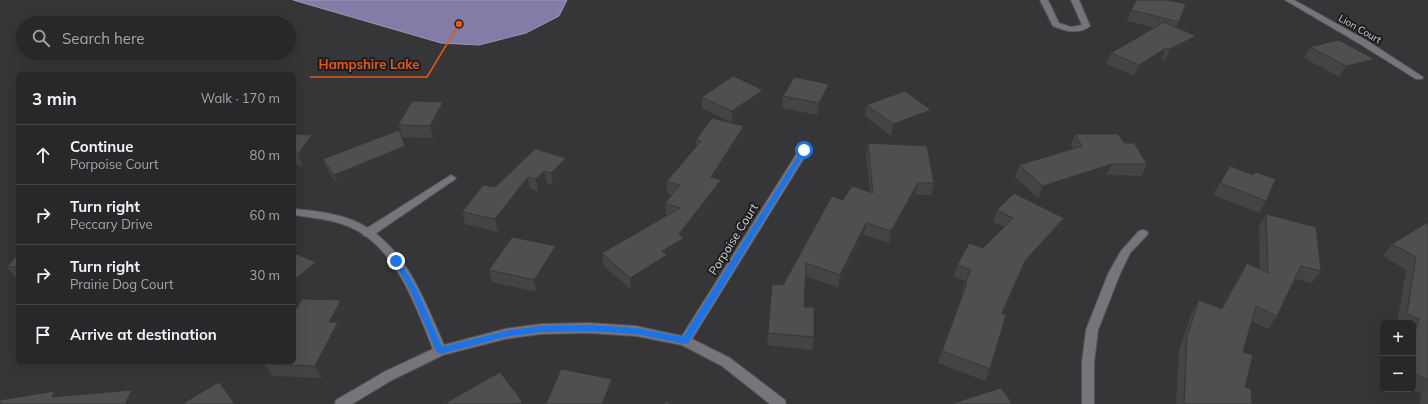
<!DOCTYPE html>
<meta charset="utf-8">
<style>
body{margin:0;font-family:Mulish,sans-serif;background:#343437;color:#f1f3f6}
.controls{position:absolute;right:12px;bottom:12px;display:grid;overflow:hidden;border-radius:6px;box-shadow:0 4px 16px #0002}
.controls button{width:36px;height:36px;display:grid;place-items:center;padding:0;border:0;border-bottom:1px solid #444447;background:#28282b;color:#f1f3f6;font:20px sans-serif}
.stop{position:absolute;width:12px;height:12px;margin:-9px;border:3px solid #1a73e8;border-radius:50%;background:#fff}
.stop.end{background:#1a73e8;border-color:#fff;box-shadow:0 1px 4px #0008}
.list{margin:0;padding:0;list-style:none}
h2{display:flex;justify-content:space-between;align-items:center;height:52px;margin:0;padding:0 16px;font-size:17px}
h2 small{font-size:13px;font-weight:400;color:#a5a6a9}
.list li{display:grid;grid-template-columns:26px 1fr auto;gap:12px;align-items:center;box-sizing:border-box;height:60px;padding:0 16px;border-top:1px solid #444447}
.list b{display:block;font-size:15px;white-space:nowrap}
.list p{margin:0;font-size:13px;white-space:nowrap;color:#a5a6a9}
.list em{font-size:13px;font-style:normal;color:#a5a6a9}
.icon{flex:none;width:22px;height:22px;fill:none;stroke:currentColor;stroke-width:2;stroke-linecap:round;stroke-linejoin:round}
.map{position:relative;flex:none;width:1428px;height:404px;overflow:hidden}
.search{position:absolute;background:#28282b;box-shadow:0 4px 16px #0002;left:16px;top:16px;width:280px;height:44px;display:flex;align-items:center;gap:10px;box-sizing:border-box;padding:0 14px;border-radius:22px;color:#a5a6a9;font-size:15px}
.panel{position:absolute;background:#28282b;box-shadow:0 4px 16px #0002;left:16px;top:72px;width:280px;height:292px;border-radius:6px}
.map>svg:first-child{display:block}
</style>
<div class="map">
<svg width="1428" height="404" viewBox="0 0 1428 404">
<rect width="100%" height="100%" fill="#363639"/>
<!-- water -->
<polygon fill="#827da6" stroke="#9a96b4" points="293,0 567,0 559,16 526,33 479,45 441,43"/>
<g fill="none" stroke-linecap="round" stroke-linejoin="round">
<!-- service casing -->
<g stroke="#545356" stroke-width="2">
<polygon id="service" points="451,175 456,178 454,180 372,236 364,236 363,233 364,230"/>
</g>
<!-- minor casing -->
<g stroke="#545356" stroke-width="2">
<g id="minor">
<path d="M1040,0H1048L1059,23L1071,27L1082,25L1071,0H1079L1090,26C1079,35 1065,31 1053,26Z"/>
<polygon points="1285,0 1294,0 1366,40 1423,77 1422,79 1416,79 1360,44"/>
<path d="M804,147L809,150L692,339L730,358L785,400L786,404H770L722,366L682,345L636,336L589,333L541,334L505,339L443,355L392,380L352,404H335L336,400L384,372L433,349C415,305 396,246 348,226C330,219 313,218 294,215V209C315,211 337,213 357,222C405,245 424,299 444,345L505,329L541,324L589,323L636,326L682,336L799,150Z"/>
<polygon points="1143,230 1147,231 1148,234 1130,253 1120,274 1098,330 1094,363 1094,404 1082,404 1082,363 1086,330 1108,274 1121,251 1139,231"/>
</g>
</g>
<!-- service -->
<use href="#service" fill="#767579" fill-rule="evenodd"/>
<!-- minor -->
<use href="#minor" fill="#767579" fill-rule="evenodd"/>
</g>
<!-- wall -->
<g fill="#444447">
<polygon points="1186,4 1176,28 1191,47 1165,60 1162,59 1134,76 1106,64 1111,53 1155,28 1127,21 1131,10"/>
<polygon points="1310,47 1374,59 1367,70 1339,77 1304,58"/>
<polygon points="763,90 763,101 732,123 702,108 702,97"/>
<polygon points="827,95 817,115 782,108 783,96"/>
<polygon points="866,105 931,110 929,121 891,136 865,116"/>
<polygon points="446,113 433,138 402,137 398,125"/>
<polygon points="294,134 316,147 303,166 294,165"/>
<polygon points="1075,134 1124,143 1147,164 1142,176 1106,175 1038,198 1015,177 1019,165 1073,149 1071,145"/>
<polygon points="744,137 717,179 721,192 684,241 684,250 668,261 668,267 631,290 604,266 602,253 667,215 666,215 665,203 672,195 667,193 667,181 696,147 696,140"/>
<polygon points="868,143 934,183 931,195 915,195 889,243 864,235 838,287 805,276 804,307 814,337 812,350 767,345 768,333 783,285 843,200 870,192 866,155"/>
<polygon points="405,146 409,158 339,187 328,171 323,159"/>
<polygon points="566,158 567,170 553,185 547,183 538,191 530,189 498,232 465,224 462,212 495,187"/>
<polygon points="1230,166 1266,201 1259,213 1213,195"/>
<polygon points="997,210 1064,218 1060,230 1020,273 1003,314 990,369 985,381 938,363 942,351 962,295 961,295 965,281 954,277 957,265 983,248 1004,227 993,222"/>
<polygon points="1266,214 1321,271 1312,283 1295,279 1277,316 1268,329 1252,321 1243,352 1245,387 1252,404 1176,404 1179,350 1192,312 1199,300 1221,309 1239,276 1247,263 1260,269 1259,226"/>
<polygon points="1428,222 1428,404 1420,404 1421,394 1409,389 1413,389 1413,323 1397,323 1406,270 1383,256 1392,244"/>
<polygon points="18,254 18,279 17,279 7,267"/>
<polygon points="558,259 537,292 492,282 489,270"/>
<polygon points="341,300 346,313 340,325 344,335 322,378 272,376 264,364"/>
</g>
<!-- shaded-wall -->
<g fill="#373739">
<polygon points="1196,36 1191,47 1165,60 1170,49"/>
<polygon points="1166,48 1162,59 1134,76 1139,65"/>
<polygon points="1374,59 1367,70 1339,77 1346,66"/>
<polygon points="829,84 827,95 817,115 819,103"/>
<polygon points="763,90 763,101 732,123 732,111"/>
<polygon points="443,102 446,113 433,138 430,126"/>
<polygon points="931,110 929,121 891,136 893,124"/>
<polygon points="744,126 744,137 711,189 711,177"/>
<polygon points="312,135 316,147 303,166 298,154"/>
<polygon points="405,146 409,158 339,187 334,175"/>
<polygon points="566,158 567,170 553,185 551,173"/>
<polygon points="1112,164 1106,175 1038,198 1043,186"/>
<polygon points="544,171 547,183 538,191 536,179"/>
<polygon points="528,177 530,189 498,232 495,219"/>
<polygon points="721,180 721,192 684,241 684,250 668,261 668,267 631,290 630,278 662,251 679,234"/>
<polygon points="918,183 915,195 889,243 891,231"/>
<polygon points="1064,218 1060,230 1020,273 998,326 1002,313 1025,261"/>
<polygon points="866,223 864,235 838,287 840,275"/>
<polygon points="556,246 558,259 537,292 534,280"/>
<polygon points="316,262 321,274 294,298 294,280"/>
<polygon points="341,300 346,313 340,325 344,335 322,378 315,366 329,322"/>
<polygon points="612,379 614,391 609,404 602,404"/>
<polygon points="132,390 142,402 141,404 125,404"/>
<polygon points="55,391 66,403 52,397"/>
<polygon points="522,401 523,404 518,404"/>
</g>
<!-- building -->
<g fill="#4f4f52" stroke="#373739">
<polygon points="1136,0 1168,0 1186,4 1179,22 1131,10"/>
<polygon points="1164,22 1196,36 1170,49 1166,48 1139,65 1111,53"/>
<polygon points="1339,40 1374,59 1346,66 1310,47"/>
<polygon points="733,76 763,90 732,111 702,97"/>
<polygon points="794,77 829,84 819,103 783,96"/>
<polygon points="905,91 931,110 893,124 866,105"/>
<polygon points="412,101 443,102 430,126 398,125"/>
<polygon points="712,118 744,126 711,177 721,180 679,234 684,238 662,251 667,255 630,278 602,253 680,208 665,203 680,185 667,181 701,141 696,140"/>
<polygon points="399,130 405,146 334,175 323,159"/>
<polygon points="294,134 312,135 298,154 294,154"/>
<polygon points="1075,134 1118,134 1124,143 1134,143 1147,164 1112,164 1043,186 1019,165 1082,146"/>
<polygon points="868,143 927,146 934,183 918,183 891,231 866,223 840,275 806,263 804,307 814,307 814,337 768,333 772,284 783,285 832,196 843,200 852,186 873,193"/>
<polygon points="536,148 539,150 566,158 551,173 544,171 536,179 528,177 495,219 462,212 483,185 495,187"/>
<polygon points="1230,166 1253,175 1255,172 1276,179 1266,201 1220,183"/>
<polygon points="1014,193 1064,218 1025,261 1002,313 1006,315 990,369 942,351 967,283 965,283 971,270 957,265 969,243 983,248 1013,218 997,210"/>
<polygon points="1266,214 1316,227 1321,271 1301,266 1277,316 1256,306 1243,352 1253,355 1245,387 1251,389 1252,404 1184,404 1187,337 1199,300 1222,309 1247,263 1268,273"/>
<polygon points="1428,222 1428,380 1413,373 1413,340 1419,319 1407,314 1416,257 1392,244"/>
<polygon points="512,237 556,246 534,280 489,270"/>
<polygon points="294,253 316,262 294,280"/>
<polygon points="18,254 18,267 7,267"/>
<polygon points="302,299 341,300 329,322 338,322 315,366 264,364 265,362 294,362 294,313"/>
<polygon points="561,369 612,379 602,404 546,404"/>
<polygon points="500,372 522,401 518,404 444,404"/>
<polygon points="219,382 235,404 182,404"/>
<polygon points="1001,388 1013,404 950,404"/>
<polygon points="132,390 125,404 0,404 0,400 55,391 52,397"/>
<polygon points="667,401 672,404 663,404"/>
</g>
<!-- route -->
<polygon fill="#1a73e8" points="802,149 807,150 688,343 685,344 636,334 589,331 541,332 505,337 440,354 436,351 410,290 393,261 394,260 399,260 417,290 442,347 505,331 541,326 589,325 636,328 683,337"/>
<g text-anchor="middle" dominant-baseline="central" stroke-width="4" stroke-linejoin="round" paint-order="stroke">
<!-- far-street labels -->
<g font-size="10" fill="#d2d2d4" stroke="#1e1d1f">
<text transform="translate(1360 29) rotate(30)">Lion Court</text>
</g>
<!-- street labels -->
<g font-size="12" fill="#d2d2d4" stroke="#1e1d1f">
<text transform="translate(733 239) rotate(-58)">Porpoise Court</text>
</g>
</g>
<!-- callouts -->
<path fill="none" stroke="#e8590c" stroke-width="1.5" d="M459 24L427 77H310"/>
<circle fill="#e8590c" stroke="#1e1d1f" stroke-width="1.5" cx="459" cy="24" r="4"/>
<g font-size="13" text-anchor="middle" font-weight="bold" fill="#e8590c" stroke="#1e1d1f" stroke-width="4" stroke-linejoin="round" paint-order="stroke">
<text x="369" y="69">Hampshire Lake</text>
</g>
</svg>
<div class="controls">
<button>+</button>
<button>−</button>
</div>
<div class="stop" style="left:804px;top:150px"></div>
<div class="stop end" style="left:396px;top:261px"></div>
<div class="search"><svg class="icon" aria-label="search" viewBox="0 0 24 24"><circle cx="10" cy="10" r="6"/><path d="M15 15l6 6"/></svg>Search here</div>
<section class="panel">
<h2>3 min<small>Walk · 170 m</small></h2>
<ul class="list">
<li><svg class="icon" aria-label="ahead" viewBox="0 0 24 24"><path d="M12 20V5M6 11l6-6 6 6"/></svg><div><b>Continue</b><p>Porpoise Court</p></div><em>80 m</em></li>
<li><svg class="icon" aria-label="right" viewBox="0 0 24 24"><path d="M7 20v-9h11M14 6l5 5-5 5"/></svg><div><b>Turn right</b><p>Peccary Drive</p></div><em>60 m</em></li>
<li><svg class="icon" aria-label="right" viewBox="0 0 24 24"><path d="M7 20v-9h11M14 6l5 5-5 5"/></svg><div><b>Turn right</b><p>Prairie Dog Court</p></div><em>30 m</em></li>
<li><svg class="icon" aria-label="arrive" viewBox="0 0 24 24"><path d="M6 21V4h12l-3 4 3 4H6"/></svg><div><b>Arrive at destination</b></div></li>
</ul>
</section>
</div>
